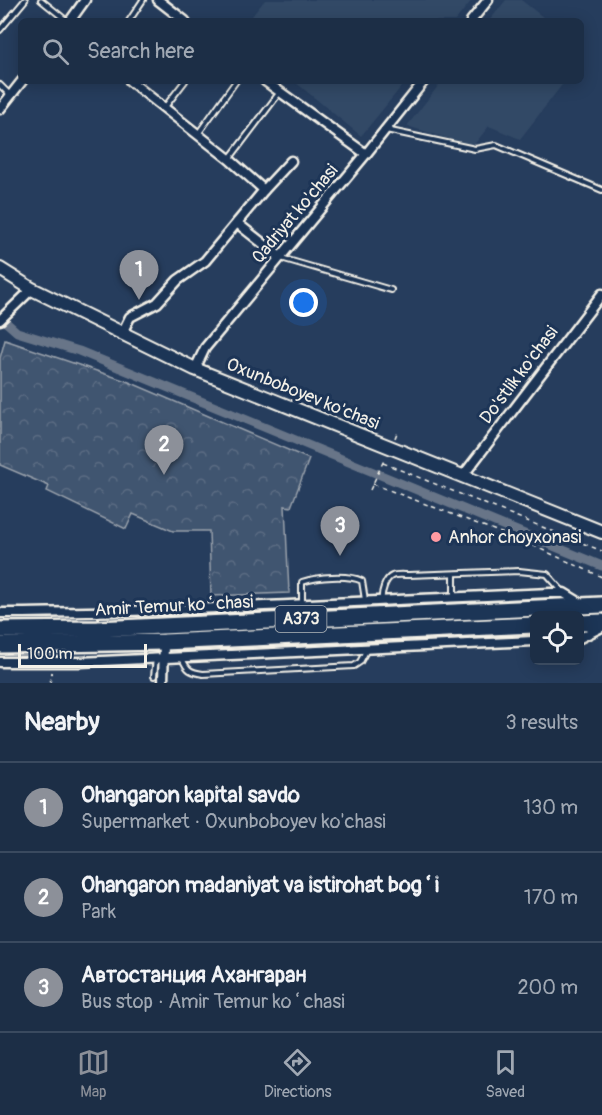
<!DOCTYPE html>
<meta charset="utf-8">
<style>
body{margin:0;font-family:Pangolin,sans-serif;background:#25364d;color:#f1f3f6}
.controls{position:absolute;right:18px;bottom:18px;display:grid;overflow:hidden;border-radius:9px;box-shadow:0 3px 15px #0003}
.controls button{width:54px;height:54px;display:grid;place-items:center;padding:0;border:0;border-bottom:2px solid #3a4a5f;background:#1c2e46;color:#f1f3f6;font:30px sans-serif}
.scale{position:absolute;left:18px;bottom:15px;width:129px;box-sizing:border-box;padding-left:6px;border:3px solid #f4f1e8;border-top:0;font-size:16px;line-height:21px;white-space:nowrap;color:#f4f1e8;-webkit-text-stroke:4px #1d3557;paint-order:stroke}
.you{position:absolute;left:304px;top:303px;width:21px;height:21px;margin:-15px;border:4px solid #fff;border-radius:50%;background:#1a73e8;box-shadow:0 0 0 9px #1a73e833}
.badge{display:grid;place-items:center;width:39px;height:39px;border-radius:50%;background:#8c9099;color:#fff;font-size:20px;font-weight:700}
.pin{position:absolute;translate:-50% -50px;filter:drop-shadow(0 2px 3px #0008)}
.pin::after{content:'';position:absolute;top:32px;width:21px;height:18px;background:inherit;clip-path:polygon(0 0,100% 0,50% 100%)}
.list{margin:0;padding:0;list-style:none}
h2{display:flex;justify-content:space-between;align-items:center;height:78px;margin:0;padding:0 24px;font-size:26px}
h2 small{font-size:20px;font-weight:400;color:#a0a8b3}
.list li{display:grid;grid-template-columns:39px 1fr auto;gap:18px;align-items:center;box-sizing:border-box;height:90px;padding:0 24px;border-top:2px solid #3a4a5f}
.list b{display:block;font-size:22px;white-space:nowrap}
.list p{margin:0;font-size:20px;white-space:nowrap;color:#a0a8b3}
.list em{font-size:20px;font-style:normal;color:#a0a8b3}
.icon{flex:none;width:33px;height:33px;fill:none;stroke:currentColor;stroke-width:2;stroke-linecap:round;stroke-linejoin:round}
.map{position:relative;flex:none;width:602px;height:683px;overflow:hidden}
.search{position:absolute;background:#1c2e46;box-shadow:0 3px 15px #0003;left:18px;right:18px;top:18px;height:66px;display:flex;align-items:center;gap:15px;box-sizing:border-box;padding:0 21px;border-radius:9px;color:#a0a8b3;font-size:22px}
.sheet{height:348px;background:#1c2e46}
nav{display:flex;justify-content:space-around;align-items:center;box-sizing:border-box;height:84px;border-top:2px solid #3a4a5f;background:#1c2e46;font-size:16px;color:#a0a8b3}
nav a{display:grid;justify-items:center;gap:3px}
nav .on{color:#8c9099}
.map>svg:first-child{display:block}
</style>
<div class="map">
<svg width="602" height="683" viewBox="0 0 602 683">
<defs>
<pattern id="forest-crowns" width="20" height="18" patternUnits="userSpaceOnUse" patternTransform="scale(1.5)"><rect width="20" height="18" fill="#40546f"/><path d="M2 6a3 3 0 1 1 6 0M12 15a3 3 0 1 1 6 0" fill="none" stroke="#5c6d84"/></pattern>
</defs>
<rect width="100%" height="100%" fill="#263d5d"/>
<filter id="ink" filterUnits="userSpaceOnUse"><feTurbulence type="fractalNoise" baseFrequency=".0167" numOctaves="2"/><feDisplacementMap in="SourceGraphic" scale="12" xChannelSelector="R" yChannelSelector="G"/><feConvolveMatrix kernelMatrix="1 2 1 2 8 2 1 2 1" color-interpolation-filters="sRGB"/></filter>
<g filter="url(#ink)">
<!-- built -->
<g fill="#334966">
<polygon points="265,0 472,0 455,21 248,21"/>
<polygon points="506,0 521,0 548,21 489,21"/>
<polygon points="294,81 406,81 361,136"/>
<polygon points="442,81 565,81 520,139 489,126 473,146 407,126"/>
</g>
<!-- forest -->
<polygon fill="url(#forest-crowns)" stroke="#9aa2ac" stroke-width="1.5" points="5,340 129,382 309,459 291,507 285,506 289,593 211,596 209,531 173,531 133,514 126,529 47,491 49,486 0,465 0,358"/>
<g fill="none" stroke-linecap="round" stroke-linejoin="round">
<!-- canal -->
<polyline stroke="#677588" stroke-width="9" points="0,317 17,332 79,351 602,566"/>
<!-- lane casing -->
<g stroke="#f4f1e8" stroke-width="8">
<g id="lane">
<polyline points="41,0 67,21"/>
<polyline points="129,21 143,0"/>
<polyline points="0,30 25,0"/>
<polyline points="0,85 10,95"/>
<polyline points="165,107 185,81"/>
<polyline points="386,130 475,149 496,145 602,190"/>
<polyline points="198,134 236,81"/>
<polyline points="230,158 280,92"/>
<polyline points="281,258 391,290"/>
<polyline points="454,574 454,597"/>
<path d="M382,600C381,593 385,579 392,576C396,574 404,575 409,575L519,571L547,574L563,592"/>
<path d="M302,604V582C317,577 347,574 362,581L365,600"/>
<path d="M182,658C187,670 190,672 203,674L354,666L360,662L367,649"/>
<polyline points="154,676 156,658"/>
</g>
</g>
<!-- street casing -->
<g stroke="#f4f1e8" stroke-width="13">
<g id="street">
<polyline points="158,0 185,21"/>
<polyline points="70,21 85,0"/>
<polyline points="471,21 488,0"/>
<polyline points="130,81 229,159 264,190"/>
<polyline points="265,81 366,154"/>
<polyline points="0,109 22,81"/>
<polyline points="237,223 280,257"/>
<polyline points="0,320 32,289"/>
<polyline points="122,333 130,317 157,303 178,280 205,261 264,190 291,161"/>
<polyline points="195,369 205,348 366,154 424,81"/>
<polyline points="462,477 602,294"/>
<path d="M0,613C183,612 367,601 550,593H564L582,604"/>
<polyline points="580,638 602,627"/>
<polyline points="0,662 80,662 534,641"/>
<polyline points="163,683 164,642"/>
</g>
</g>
<!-- secondary casing -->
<g stroke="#f4f1e8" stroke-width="16">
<polyline id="secondary" points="0,269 32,289 195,369 602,532"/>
</g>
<!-- highway casing -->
<g stroke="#f4f1e8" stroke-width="20">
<g id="highway">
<polyline points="580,623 602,622"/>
<polyline points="0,630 98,629 602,605"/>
<polyline points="0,645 164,642 534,625"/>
</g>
</g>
<!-- path -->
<g stroke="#f4f1e8" stroke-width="1.5" stroke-dasharray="4.5 4.5" stroke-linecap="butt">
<polyline points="395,438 398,430"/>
<polyline points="383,463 602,551"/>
<polyline points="373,484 525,542 602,577"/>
<polyline points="370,490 385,458"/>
<polyline points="50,683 52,672"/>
</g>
<!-- lane -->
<use href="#lane" stroke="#1d3557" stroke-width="4"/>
<!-- street -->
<use href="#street" stroke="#1d3557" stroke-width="8"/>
<!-- secondary -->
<use href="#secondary" stroke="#1d3557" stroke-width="12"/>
<!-- highway -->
<use href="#highway" stroke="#1d3557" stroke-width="15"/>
</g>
</g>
<!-- markers -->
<circle fill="#ff9aa2" stroke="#1d3557" stroke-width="2" cx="436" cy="537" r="6"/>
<g text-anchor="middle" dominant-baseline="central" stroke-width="6" stroke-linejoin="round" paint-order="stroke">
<!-- shield labels -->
<rect fill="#1d3557" stroke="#b4b9bc" stroke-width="1.5" x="275.5" y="606" width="51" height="26" rx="4.5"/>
<g font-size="16" font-weight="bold" fill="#f4f1e8">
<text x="301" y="619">A373</text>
</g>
<!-- street labels -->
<g font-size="18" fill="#f4f1e8" stroke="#1d3557">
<text transform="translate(295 214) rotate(-50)">Qadriyat ko'chasi</text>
<text transform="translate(519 375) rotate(-53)">Do'stlik ko'chasi</text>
<text transform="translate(303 394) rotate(22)">Oxunboboyev ko'chasi</text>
<text transform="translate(174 606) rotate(-3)">Amir Temur koʻchasi</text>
</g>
<!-- poi labels -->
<g font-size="18" fill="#f4f1e8" stroke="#1d3557" text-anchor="start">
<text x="448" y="537">Anhor choyxonasi</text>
</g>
</g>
</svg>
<div class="controls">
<button><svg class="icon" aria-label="locate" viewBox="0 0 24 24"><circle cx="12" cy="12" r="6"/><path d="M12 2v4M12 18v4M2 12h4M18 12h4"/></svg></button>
</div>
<div class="scale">100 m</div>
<div class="you"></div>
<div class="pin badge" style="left:139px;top:300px">1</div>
<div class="pin badge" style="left:164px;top:475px">2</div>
<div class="pin badge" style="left:340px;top:556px">3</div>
<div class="search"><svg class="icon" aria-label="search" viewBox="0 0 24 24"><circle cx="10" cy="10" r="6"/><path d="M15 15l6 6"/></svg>Search here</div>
</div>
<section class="sheet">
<h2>Nearby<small>3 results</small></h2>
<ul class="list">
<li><span class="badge">1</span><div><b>Ohangaron kapital savdo</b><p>Supermarket · Oxunboboyev ko'chasi</p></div><em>130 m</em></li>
<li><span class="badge">2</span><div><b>Ohangaron madaniyat va istirohat bogʻi</b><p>Park</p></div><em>170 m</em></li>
<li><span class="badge">3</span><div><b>Автостанция Ахангаран</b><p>Bus stop · Amir Temur koʻchasi</p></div><em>200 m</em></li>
</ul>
</section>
<nav>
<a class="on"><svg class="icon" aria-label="map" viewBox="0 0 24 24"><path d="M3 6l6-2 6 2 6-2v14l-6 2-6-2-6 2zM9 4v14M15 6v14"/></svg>Map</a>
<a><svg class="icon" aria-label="directions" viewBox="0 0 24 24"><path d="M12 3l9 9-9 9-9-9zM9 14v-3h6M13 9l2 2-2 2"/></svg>Directions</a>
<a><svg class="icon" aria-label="saved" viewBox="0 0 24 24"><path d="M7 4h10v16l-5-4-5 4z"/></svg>Saved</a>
</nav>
